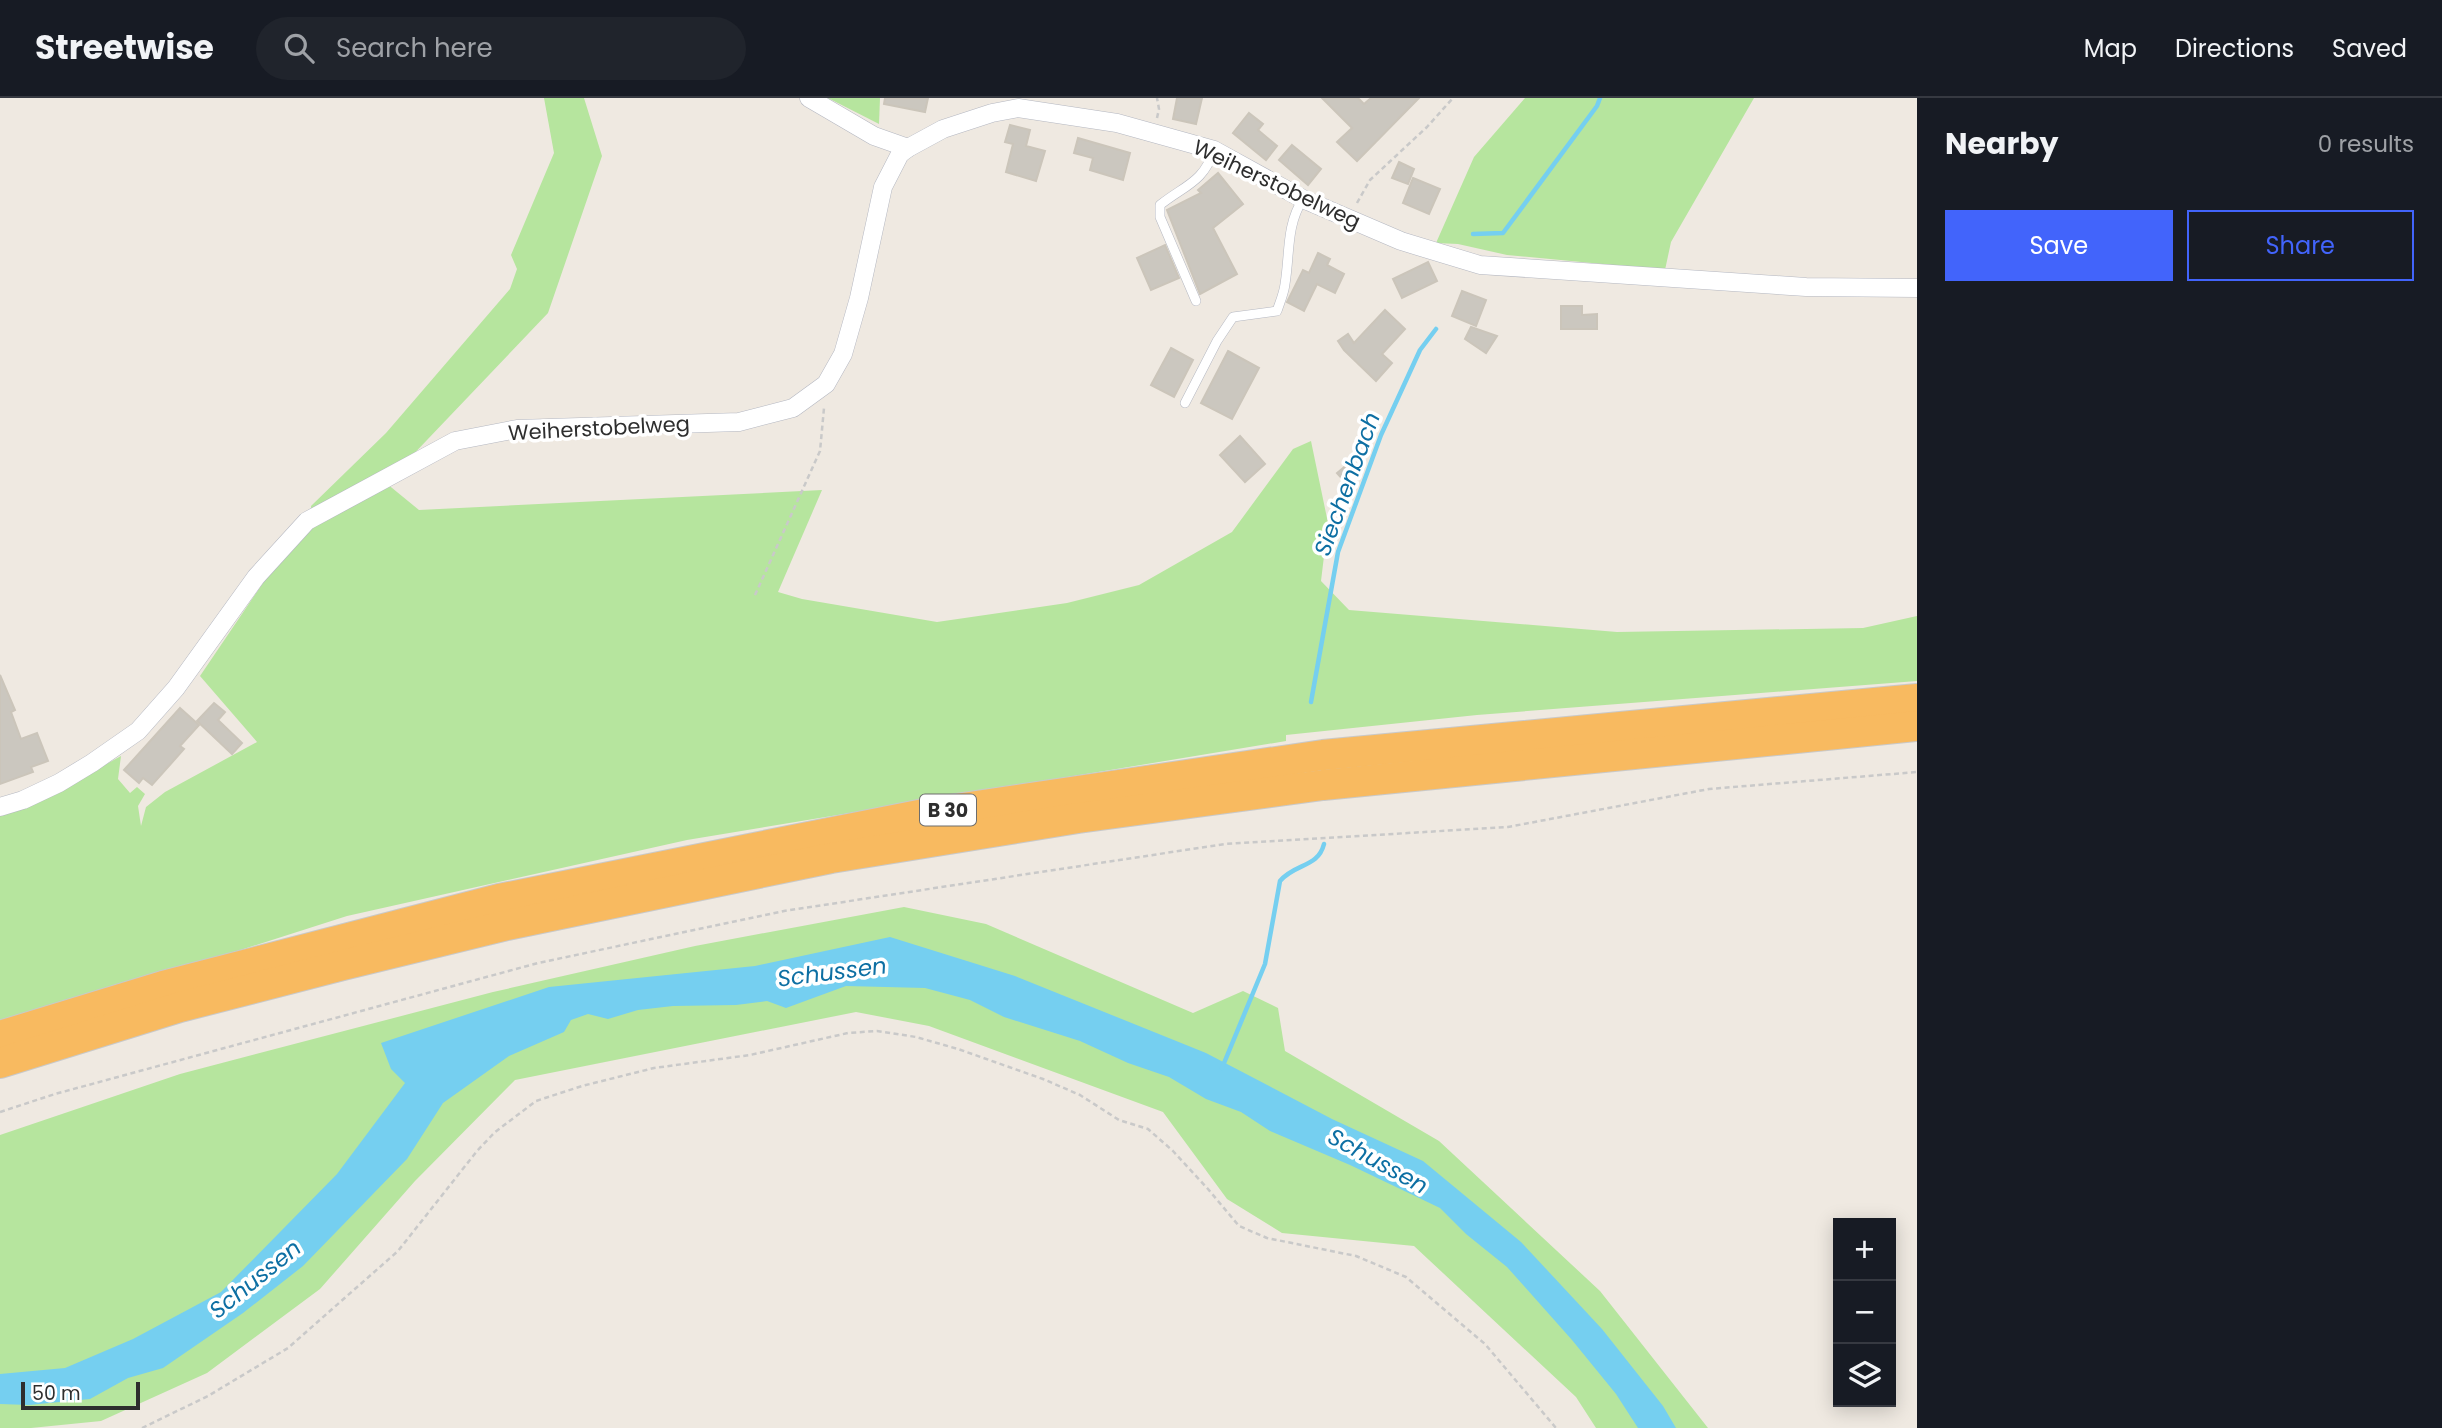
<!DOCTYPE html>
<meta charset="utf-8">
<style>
body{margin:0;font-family:Poppins,sans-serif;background:#20242c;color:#f1f3f6}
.controls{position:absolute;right:21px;bottom:21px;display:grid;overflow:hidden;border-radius:0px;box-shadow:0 4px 18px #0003}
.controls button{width:63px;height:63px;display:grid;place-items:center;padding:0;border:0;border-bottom:2px solid #363941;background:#171b24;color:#f1f3f6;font:35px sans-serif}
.scale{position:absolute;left:21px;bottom:18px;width:119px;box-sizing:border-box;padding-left:7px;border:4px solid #2e2e2e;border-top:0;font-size:19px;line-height:24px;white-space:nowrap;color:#2e2e2e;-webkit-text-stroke:5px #fff;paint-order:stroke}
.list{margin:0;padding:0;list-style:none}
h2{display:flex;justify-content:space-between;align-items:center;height:91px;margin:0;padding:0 28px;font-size:30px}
h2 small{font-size:23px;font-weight:400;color:#9ea1a6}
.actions{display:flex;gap:14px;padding:21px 28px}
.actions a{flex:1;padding:16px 0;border:2px solid #4264fb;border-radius:0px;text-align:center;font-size:24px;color:#4264fb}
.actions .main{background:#4264fb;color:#fff}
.icon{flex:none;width:38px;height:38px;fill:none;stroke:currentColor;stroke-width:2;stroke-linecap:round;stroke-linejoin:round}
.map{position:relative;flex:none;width:1917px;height:1330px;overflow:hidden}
header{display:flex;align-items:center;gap:42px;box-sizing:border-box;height:98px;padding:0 35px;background:#171b24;border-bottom:2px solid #363941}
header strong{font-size:33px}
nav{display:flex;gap:38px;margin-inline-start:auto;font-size:24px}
.search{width:490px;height:63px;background:#20242c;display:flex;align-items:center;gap:18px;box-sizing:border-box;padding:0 24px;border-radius:38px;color:#9ea1a6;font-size:26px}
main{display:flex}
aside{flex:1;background:#171b24}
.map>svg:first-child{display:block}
</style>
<header>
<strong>Streetwise</strong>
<div class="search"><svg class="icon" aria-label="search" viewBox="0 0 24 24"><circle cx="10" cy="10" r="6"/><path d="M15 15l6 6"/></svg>Search here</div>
<nav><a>Map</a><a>Directions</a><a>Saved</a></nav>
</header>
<main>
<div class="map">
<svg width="1917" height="1330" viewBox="0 0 1917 1330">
<rect width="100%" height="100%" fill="#efe9e1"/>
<!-- green -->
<g fill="#b6e59e">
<polygon points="544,0 584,0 602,58 548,215 386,385 419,412 822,392 778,494 802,501 937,524 1067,505 1139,487 1232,434 1293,351 1311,343 1328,425 1321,483 1349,512 1617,534 1863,530 1917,518 1917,583 1477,617 1286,637 1286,643 687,742 347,818 0,929 0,716 34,706 121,658 118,681 130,695 137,689 145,696 138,708 141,728 146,709 165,694 257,644 200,578 265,482 312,431 311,408 386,335 510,191 517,171 511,157 554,55"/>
<polygon points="828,0 880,0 879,26"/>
<polygon points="1525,0 1754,0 1671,144 1665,172 1507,157 1458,146 1436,145 1474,59"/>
<polygon points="904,809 986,826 1193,915 1243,893 1278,910 1285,953 1439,1043 1600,1193 1708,1330 1596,1330 1576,1299 1414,1148 1282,1135 1227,1101 1163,1014 929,928 856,914 515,982 415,1083 320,1191 207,1275 101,1323 31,1330 0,1330 0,1037 180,976 493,894 695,848"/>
</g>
<!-- water -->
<polygon fill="#75cff0" points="890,839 1015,878 1206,955 1332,1021 1423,1063 1521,1144 1602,1231 1663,1308 1676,1330 1638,1330 1616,1296 1572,1242 1507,1169 1466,1136 1440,1110 1350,1067 1270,1033 1241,1014 1206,1001 1169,979 1128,965 1080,943 1004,919 970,902 925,890 846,888 786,910 767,903 736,907 673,908 638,912 608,921 588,916 571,922 564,934 509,958 443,1005 407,1061 303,1168 243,1215 163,1270 128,1280 90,1301 29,1307 0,1306 0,1276 65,1270 133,1241 221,1194 337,1076 405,985 391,971 381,945 549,889 755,868"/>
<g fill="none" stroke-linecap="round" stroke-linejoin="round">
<!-- stream -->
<g stroke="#75cff0" stroke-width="4.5">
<polyline points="1473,136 1503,135 1597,8 1600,0"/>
<polyline points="1311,604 1338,454 1381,337 1420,252 1436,231"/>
<path d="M1222,970L1265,866L1280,783C1295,765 1318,770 1324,746"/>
</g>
</g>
<!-- building -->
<g fill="#cbc7bf" stroke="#cbc5ba" stroke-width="2">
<polygon points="885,0 928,0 925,14 884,6"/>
<polygon points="1177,0 1202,0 1196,26 1173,21"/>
<polygon points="1322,0 1358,0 1364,6 1371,0 1419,0 1357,63 1337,44 1352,30"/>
<polygon points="1249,15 1263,26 1258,32 1277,48 1266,62 1233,35"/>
<polygon points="1010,27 1030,32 1026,48 1045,53 1036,83 1006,74 1013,46 1005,44"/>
<polygon points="1078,40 1130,55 1123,82 1090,72 1093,60 1074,55"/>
<polygon points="1292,47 1321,71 1308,87 1279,62"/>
<polygon points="1399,64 1414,71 1408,86 1392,80"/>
<polygon points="1218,75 1243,106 1213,130 1237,176 1200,196 1167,112 1201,95 1198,92"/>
<polygon points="1413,80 1440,91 1429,116 1403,105"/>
<polygon points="1165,147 1179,180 1151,192 1137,160"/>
<polygon points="1318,155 1330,161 1327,167 1344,176 1335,195 1317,186 1304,213 1287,204 1303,172 1309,175"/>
<polygon points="1428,164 1437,183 1402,200 1393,181"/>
<polygon points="1462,193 1486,202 1476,228 1452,218"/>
<polygon points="1561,208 1582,208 1582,217 1597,216 1597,231 1561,231"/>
<polygon points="1385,212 1405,231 1382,256 1392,265 1376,283 1344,252 1338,243 1348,236 1354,245"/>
<polygon points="1471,229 1497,238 1486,255 1465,241"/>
<polygon points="1171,250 1193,262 1174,299 1151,287"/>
<polygon points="1228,253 1259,270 1232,321 1201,305"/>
<polygon points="1240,338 1265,366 1245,384 1220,357"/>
<polygon points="1348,366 1356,376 1346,385 1337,375"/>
<polygon points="0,577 15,612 11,614 21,641 37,635 48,663 31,669 33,674 0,686"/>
<polygon points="214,605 225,614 218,622 242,645 232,656 197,623"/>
<polygon points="180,610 199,627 180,648 184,651 152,687 143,680 139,685 124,672"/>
</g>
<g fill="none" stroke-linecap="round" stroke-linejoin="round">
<!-- service casing -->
<g stroke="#b4b7c1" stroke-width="10">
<g id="service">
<path d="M1196,203L1160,119V107C1185,87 1203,85 1214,52"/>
<path d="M1185,305L1217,243L1233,219L1277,213C1280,204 1284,195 1285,186C1290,156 1286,127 1303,101"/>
</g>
</g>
<!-- minor casing -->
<g stroke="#b4b7c1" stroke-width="19">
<g id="minor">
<polyline points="809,0 874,38 908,50"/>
<polyline points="0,709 23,702 59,685 92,665 138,633 176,590 256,479 307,423 455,343 517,331 739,324 793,310 826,286 843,256 859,200 883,89 900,56 908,50 943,31 992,15 1018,10 1117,25 1214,52 1303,101 1401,143 1480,167 1806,189 1917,190"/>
</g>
</g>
<!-- trunk casing -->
<g stroke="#c9c9c9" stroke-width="32">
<g id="trunk">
<polyline points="0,938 163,888 499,801 929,715 1323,657 1917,601"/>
<polyline points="0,965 180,909 343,867 507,827 831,760 1078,720 1323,687 1917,628"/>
</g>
</g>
<!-- path -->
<g stroke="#c9c9c9" stroke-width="2.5" stroke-dasharray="5 3.5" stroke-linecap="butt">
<polyline points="1157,20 1159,11 1157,0"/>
<polyline points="1357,105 1370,82 1427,29 1453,0"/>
<polyline points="755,497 820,353 824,310"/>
<polyline points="0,1014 55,996 538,865 784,813 1225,746 1508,729 1709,691 1917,674"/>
<polyline points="142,1330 208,1298 288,1250 398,1153 477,1053 495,1034 536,1003 582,988 654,970 750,957 848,935 877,933 916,939 958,951 1043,981 1080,997 1119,1022 1148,1031 1173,1053 1208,1091 1239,1128 1267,1140 1356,1158 1406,1179 1485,1246 1556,1330"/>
</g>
<!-- service -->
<use href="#service" stroke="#fff" stroke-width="9"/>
<!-- minor -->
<use href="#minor" stroke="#fff" stroke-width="18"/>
<!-- trunk -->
<use href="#trunk" stroke="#f8ba60" stroke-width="30"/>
</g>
<g text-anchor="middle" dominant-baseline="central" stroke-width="7" stroke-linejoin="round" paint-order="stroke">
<!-- shield labels -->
<rect fill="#fff" stroke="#6d6d6d" stroke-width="2" x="920" y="696.5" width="56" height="31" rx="5"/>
<g font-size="19" font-weight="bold" fill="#2e2e2e">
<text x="948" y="712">B 30</text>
</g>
<!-- street labels -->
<g font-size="21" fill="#2e2e2e" stroke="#fff">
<text transform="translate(1277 86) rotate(25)">Weiherstobelweg</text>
<text transform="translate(599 330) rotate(-3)">Weiherstobelweg</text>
</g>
<!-- water labels -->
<g font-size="23" font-style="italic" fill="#0d6fa3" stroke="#fff">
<text transform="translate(1347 386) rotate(-70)">Siechenbach</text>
<text transform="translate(832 874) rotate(-7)">Schussen</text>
<text transform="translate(1378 1063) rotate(29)">Schussen</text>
<text transform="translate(255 1181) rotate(-39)">Schussen</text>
</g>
</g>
</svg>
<div class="controls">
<button>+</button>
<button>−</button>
<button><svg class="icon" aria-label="layers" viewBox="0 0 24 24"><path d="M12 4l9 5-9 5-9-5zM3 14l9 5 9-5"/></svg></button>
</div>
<div class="scale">50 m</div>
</div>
<aside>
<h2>Nearby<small>0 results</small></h2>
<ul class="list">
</ul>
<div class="actions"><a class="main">Save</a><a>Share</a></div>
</aside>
</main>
